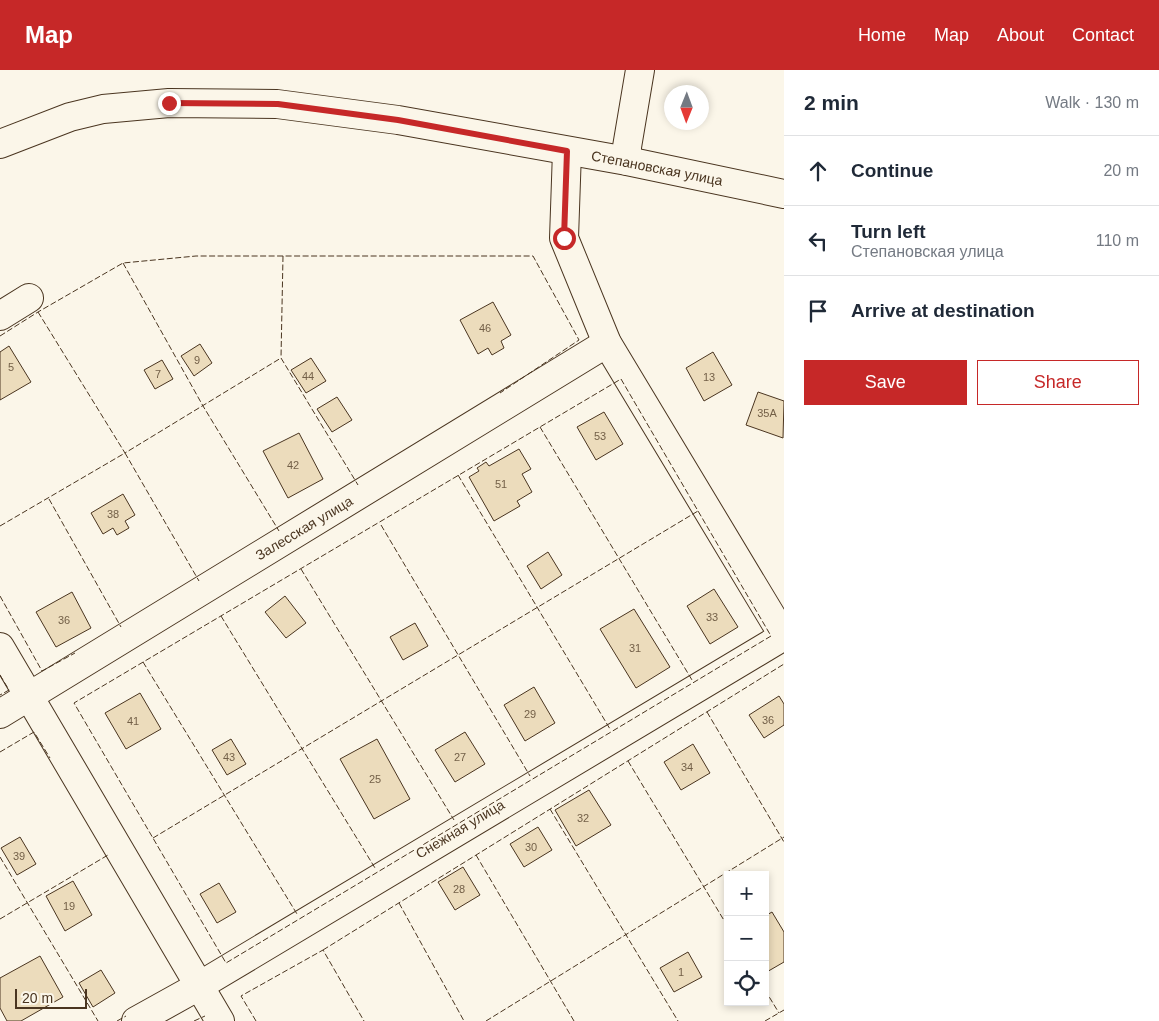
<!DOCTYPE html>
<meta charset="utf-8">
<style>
body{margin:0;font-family:Helvetica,sans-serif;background:#f6f6f7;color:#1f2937}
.controls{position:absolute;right:15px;bottom:15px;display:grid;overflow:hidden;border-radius:0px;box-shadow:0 2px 8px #0003}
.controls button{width:45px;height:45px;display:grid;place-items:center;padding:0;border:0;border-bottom:1px solid #e0e1e3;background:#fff;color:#1f2937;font:25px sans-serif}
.compass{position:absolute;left:664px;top:15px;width:45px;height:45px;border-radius:50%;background:#fff;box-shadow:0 2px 8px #0003;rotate:181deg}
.scale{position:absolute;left:15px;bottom:12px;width:72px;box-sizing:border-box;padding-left:5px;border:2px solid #4a3520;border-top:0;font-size:14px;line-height:18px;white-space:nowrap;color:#4a3520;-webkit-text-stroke:4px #fbf6e9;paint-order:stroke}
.stop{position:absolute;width:15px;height:15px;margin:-11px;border:4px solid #c62828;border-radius:50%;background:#fff}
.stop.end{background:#c62828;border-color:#fff;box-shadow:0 1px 5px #0008}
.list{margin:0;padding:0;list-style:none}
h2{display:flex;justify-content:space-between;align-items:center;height:65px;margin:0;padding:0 20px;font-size:21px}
h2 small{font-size:16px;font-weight:400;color:#747a83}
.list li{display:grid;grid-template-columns:32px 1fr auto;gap:15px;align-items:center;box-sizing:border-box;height:70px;padding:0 20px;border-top:1px solid #e0e1e3}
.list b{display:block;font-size:19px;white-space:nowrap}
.list p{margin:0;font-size:16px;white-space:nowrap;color:#747a83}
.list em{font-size:16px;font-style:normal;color:#747a83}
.actions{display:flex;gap:10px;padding:15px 20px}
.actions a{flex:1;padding:11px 0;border:1px solid #c62828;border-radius:0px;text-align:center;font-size:18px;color:#c62828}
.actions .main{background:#c62828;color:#fff}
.icon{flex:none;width:28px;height:28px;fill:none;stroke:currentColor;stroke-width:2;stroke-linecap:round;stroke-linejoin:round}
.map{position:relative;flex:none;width:784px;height:951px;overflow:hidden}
header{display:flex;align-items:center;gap:30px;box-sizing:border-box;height:70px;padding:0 25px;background:#c62828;color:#fff}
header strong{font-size:24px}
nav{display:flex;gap:28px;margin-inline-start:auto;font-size:18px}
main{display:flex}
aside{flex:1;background:#fff}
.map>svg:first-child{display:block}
</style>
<header>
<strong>Map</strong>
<nav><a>Home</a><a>Map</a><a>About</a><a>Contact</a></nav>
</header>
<main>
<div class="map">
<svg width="784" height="951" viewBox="0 0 784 951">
<rect width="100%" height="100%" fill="#fbf6e9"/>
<!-- building -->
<g fill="#ecdcbc" stroke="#4a3520">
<polygon points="493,232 511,265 501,271 504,278 492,285 488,278 478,284 460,250"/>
<polygon points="200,274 212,293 194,306 181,286"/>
<polygon points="9,276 31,312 0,330 0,282"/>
<polygon points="713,282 732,315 704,331 686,298"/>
<polygon points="311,288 326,311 306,323 291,300"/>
<polygon points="162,290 173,309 155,319 144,300"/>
<polygon points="758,322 784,331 783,368 746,355"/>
<polygon points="337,327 352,350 332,362 317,339"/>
<polygon points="604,342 623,374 596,390 577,357"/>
<polygon points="299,363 323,409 288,428 263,381"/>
<polygon points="519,379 531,399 522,404 532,422 517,431 520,436 494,451 469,407 479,401 477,398 486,392 489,396"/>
<polygon points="123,424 135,445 125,451 129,458 117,465 113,458 103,464 91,443"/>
<polygon points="548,482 562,505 541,519 527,496"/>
<polygon points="714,519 738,557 710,574 687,536"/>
<polygon points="72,522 91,558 56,577 36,542"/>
<polygon points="285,526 306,553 286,568 265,542"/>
<polygon points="634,539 670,597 636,618 600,559"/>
<polygon points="415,553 428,576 403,590 390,567"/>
<polygon points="534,617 555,653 525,671 504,635"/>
<polygon points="140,623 161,659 126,679 105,643"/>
<polygon points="779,626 784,634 784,655 764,668 749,645"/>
<polygon points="465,662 485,694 455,712 435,680"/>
<polygon points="231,669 246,694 227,705 212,680"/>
<polygon points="377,669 410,729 374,749 340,689"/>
<polygon points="693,674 710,703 681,720 664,692"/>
<polygon points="589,720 611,755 576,776 555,740"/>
<polygon points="538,757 552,780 524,797 510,774"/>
<polygon points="20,767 36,794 17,805 1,778"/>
<polygon points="463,797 480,825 455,840 438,812"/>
<polygon points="73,811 92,845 65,861 46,826"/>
<polygon points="219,813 236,842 217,853 200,824"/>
<polygon points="772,842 784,862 784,892 765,903 765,846"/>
<polygon points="688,882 702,907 674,922 660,898"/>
<polygon points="40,886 63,927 21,951 7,951 0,938 0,908"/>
<polygon points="101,900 115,923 93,937 79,913"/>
</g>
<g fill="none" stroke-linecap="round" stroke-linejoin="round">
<!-- minor casing -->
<g stroke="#4a3520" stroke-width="30">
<g id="minor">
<polyline points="0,74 70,47 103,39 169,33 277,34 398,50 627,91 784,124"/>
<polyline points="567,81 564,168 607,273 784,567"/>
<polyline points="627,91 627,77 640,0"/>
<polyline points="0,246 29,228"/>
<polyline points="0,577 220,951"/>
<polyline points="0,644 607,273"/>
<polyline points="136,951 199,916 784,566"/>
</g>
</g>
<!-- minor -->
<use href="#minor" stroke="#fbf6e9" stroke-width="28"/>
<!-- fence -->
<g stroke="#4a3520" stroke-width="1" stroke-dasharray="6 2.5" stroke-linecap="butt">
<polyline points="283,186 281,288 358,415"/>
<polyline points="123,193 203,336 279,461"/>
<polyline points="38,242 125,383 281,288"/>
<polyline points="0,266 38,242 123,193 196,186 533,186 579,270 500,323"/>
<polygon points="621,309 771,566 226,893 74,633"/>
<polyline points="540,357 692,610"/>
<polyline points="458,405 610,659"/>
<polyline points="49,429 121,557"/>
<polyline points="381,455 530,706"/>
<polyline points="0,456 125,383 199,511"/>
<polyline points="301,499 454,750"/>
<polyline points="0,526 42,601 75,583"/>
<polyline points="221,546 375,798"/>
<polyline points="143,592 297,844"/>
<polyline points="0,605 9,620 0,625"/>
<polyline points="707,642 784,772"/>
<polyline points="0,682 34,662 50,688"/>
<polyline points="628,691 728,857"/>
<polyline points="550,739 678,951"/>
<polyline points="153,768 698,441"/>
<polyline points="476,785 574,951"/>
<polyline points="0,787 98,951"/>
<polyline points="399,833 464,951"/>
<polyline points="0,849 108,785"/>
<polyline points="323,880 784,594"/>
<polyline points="765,920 779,943"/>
<polyline points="117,951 126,946"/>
<polyline points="194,951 205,946"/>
<polyline points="256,951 241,926 323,880 364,951"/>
<polyline points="486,951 784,767"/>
<polyline points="765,951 784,940"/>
</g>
</g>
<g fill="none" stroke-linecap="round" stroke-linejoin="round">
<!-- route -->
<polyline stroke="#c62828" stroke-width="6" points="169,33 278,34 398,50 567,81 564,168"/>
</g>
<g text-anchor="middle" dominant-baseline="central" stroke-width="4" stroke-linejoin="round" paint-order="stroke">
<!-- number labels -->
<g font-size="11" fill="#725f47">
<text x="485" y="258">46</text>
<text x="197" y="290">9</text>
<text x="11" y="297">5</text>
<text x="158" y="304">7</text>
<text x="308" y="306">44</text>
<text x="709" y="307">13</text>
<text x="767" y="343">35А</text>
<text x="600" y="366">53</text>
<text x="293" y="395">42</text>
<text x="501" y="414">51</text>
<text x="113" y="444">38</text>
<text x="712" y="547">33</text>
<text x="64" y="550">36</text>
<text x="635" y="578">31</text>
<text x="530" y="644">29</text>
<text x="768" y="650">36</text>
<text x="133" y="651">41</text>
<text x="229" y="687">43</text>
<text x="460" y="687">27</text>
<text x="687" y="697">34</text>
<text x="375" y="709">25</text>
<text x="583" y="748">32</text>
<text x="531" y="777">30</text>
<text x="19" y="786">39</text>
<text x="459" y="819">28</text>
<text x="69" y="836">19</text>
<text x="681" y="902">1</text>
</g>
<!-- street labels -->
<g font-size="14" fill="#4a3520" stroke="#fbf6e9">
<text transform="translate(657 98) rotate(11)">Степановская улица</text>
<text transform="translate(304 458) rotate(-31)">Залесская улица</text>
<text transform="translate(460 759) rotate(-31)">Снежная улица</text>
</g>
</g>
</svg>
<div class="controls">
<button>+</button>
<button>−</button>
<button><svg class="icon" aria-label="locate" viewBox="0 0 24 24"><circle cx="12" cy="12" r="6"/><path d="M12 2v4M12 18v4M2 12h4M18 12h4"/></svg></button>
</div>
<svg class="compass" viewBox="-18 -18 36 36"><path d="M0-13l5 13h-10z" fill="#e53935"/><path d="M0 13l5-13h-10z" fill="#747a83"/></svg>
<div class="scale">20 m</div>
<div class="stop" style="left:564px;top:168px"></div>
<div class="stop end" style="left:169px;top:33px"></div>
</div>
<aside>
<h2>2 min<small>Walk · 130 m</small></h2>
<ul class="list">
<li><svg class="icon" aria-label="ahead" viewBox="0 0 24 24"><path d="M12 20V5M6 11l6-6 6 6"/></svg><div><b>Continue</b></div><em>20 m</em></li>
<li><svg class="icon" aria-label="left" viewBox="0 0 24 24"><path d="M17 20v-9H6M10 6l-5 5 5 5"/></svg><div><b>Turn left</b><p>Степановская улица</p></div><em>110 m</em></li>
<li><svg class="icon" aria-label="arrive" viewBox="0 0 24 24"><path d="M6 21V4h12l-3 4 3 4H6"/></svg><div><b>Arrive at destination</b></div></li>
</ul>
<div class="actions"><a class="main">Save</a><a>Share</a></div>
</aside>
</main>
